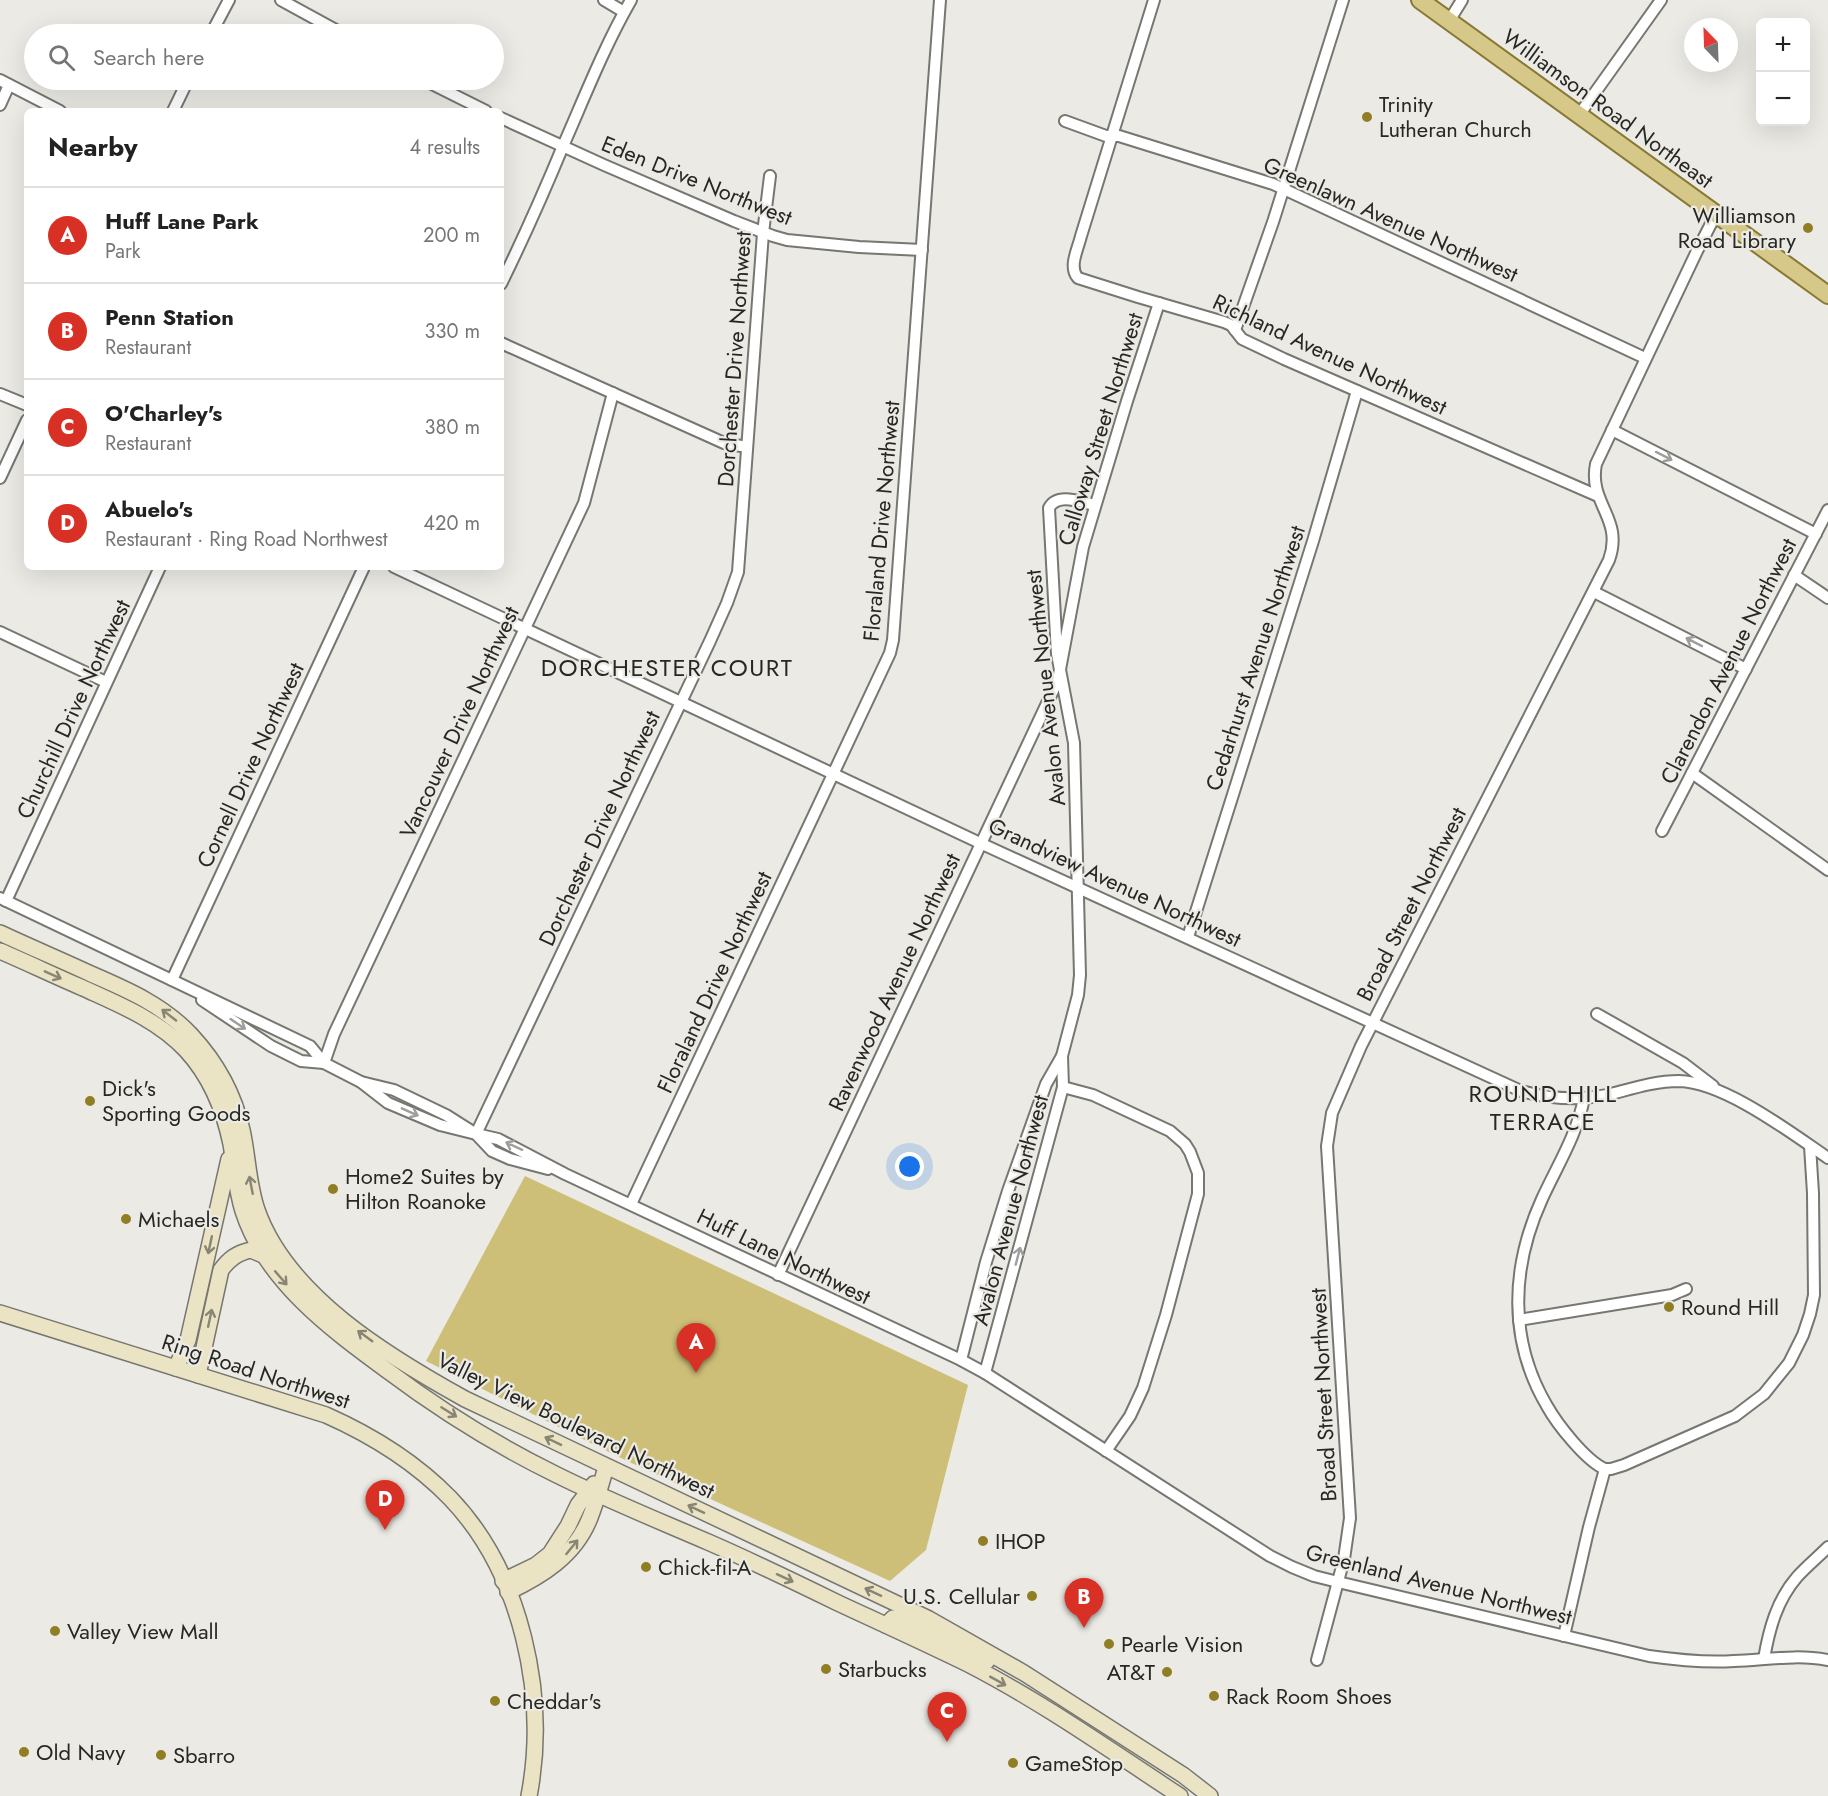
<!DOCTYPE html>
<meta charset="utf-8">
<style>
body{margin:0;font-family:Jost,sans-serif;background:#f2f2f2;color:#222}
.controls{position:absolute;right:18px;top:18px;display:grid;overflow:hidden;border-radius:9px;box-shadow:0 6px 24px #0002}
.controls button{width:54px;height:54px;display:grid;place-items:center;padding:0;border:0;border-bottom:2px solid #e0e0e0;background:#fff;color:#222;font:30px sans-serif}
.compass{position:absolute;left:1684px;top:18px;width:54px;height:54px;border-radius:50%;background:#fff;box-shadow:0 6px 24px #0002;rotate:337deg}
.you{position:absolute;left:910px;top:1167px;width:21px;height:21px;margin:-15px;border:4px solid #fff;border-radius:50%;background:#1a73e8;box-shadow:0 0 0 9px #1a73e833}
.badge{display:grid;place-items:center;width:39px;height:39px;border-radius:50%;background:#d93025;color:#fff;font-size:20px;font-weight:700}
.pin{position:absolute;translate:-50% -50px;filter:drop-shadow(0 2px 3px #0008)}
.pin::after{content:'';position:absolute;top:32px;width:21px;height:18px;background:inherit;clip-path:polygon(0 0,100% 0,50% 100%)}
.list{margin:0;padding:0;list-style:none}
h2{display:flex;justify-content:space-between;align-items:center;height:78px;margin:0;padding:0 24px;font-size:26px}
h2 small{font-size:20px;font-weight:400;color:#767676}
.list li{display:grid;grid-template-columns:39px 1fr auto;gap:18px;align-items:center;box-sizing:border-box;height:96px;padding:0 24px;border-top:2px solid #e0e0e0}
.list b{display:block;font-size:22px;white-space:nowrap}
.list p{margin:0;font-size:20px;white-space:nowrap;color:#767676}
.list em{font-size:20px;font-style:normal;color:#767676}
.icon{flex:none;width:33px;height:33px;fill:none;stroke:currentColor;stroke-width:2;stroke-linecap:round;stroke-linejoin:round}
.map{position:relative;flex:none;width:1828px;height:1796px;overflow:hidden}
.search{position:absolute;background:#fff;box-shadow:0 6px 24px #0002;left:24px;top:24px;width:480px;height:66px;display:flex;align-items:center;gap:15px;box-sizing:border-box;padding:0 21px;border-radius:33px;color:#767676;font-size:22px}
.panel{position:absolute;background:#fff;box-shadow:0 6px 24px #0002;left:24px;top:108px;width:480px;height:462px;border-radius:9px}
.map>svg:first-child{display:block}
</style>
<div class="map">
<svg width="1828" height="1796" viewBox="0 0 1828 1796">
<rect width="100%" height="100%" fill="#eceae4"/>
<!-- green -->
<polygon fill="#cebf78" points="525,1176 968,1385 926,1550 890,1581 625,1460 426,1361"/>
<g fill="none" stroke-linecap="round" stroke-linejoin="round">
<!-- street casing -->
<g stroke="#777670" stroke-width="14">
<g id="street">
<polyline points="281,0 343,34"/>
<polyline points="604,0 624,12"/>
<path d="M1154,0L1081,236C1078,249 1068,267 1078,278L1138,297L1224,322L1231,325L1242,339L1284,359L1598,496"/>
<polyline points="1449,21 1462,0"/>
<polyline points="211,34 229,0"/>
<polyline points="0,80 60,111"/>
<polyline points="424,80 486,111"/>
<polyline points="0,105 9,85"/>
<polyline points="173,111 188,80"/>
<polyline points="1579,115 1661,0"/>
<polyline points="501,118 604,165 734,221 773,236 787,240 859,247 922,250"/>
<polyline points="1065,121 1106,136 1119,136 1273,184 1645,358"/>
<path d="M501,284C523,239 544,192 563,146C585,96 604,47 631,0"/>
<polyline points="1235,330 1273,222 1343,0"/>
<polyline points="501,343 724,443 747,447"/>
<polyline points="0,394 27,405"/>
<polyline points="1612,430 1816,534"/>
<polyline points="0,478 27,420"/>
<path d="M394,567L980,843L1521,1091C1550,1099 1577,1101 1607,1095C1631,1089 1654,1081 1679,1081C1724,1082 1790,1132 1828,1158"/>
<polyline points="1794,575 1828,598"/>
<polyline points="1594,592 1746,669"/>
<polyline points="0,632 106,682"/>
<polyline points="1692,773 1828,870"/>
<polyline points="1662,831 1828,510"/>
<polyline points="0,898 310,1046 324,1063 361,1082 388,1103 440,1125 476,1134 492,1151 510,1159 548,1169"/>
<polyline points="6,901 160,567"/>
<polyline points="1188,937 1313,541 1357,391"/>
<polyline points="172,980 364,567"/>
<polyline points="202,1000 271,1046 301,1061 324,1063"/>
<polyline points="1597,1014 1683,1063 1713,1086"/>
<polyline points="324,1063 334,1034 584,503 613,393"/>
<path d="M361,1082L394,1090L446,1115L476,1134L498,1139L565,1174L961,1360L985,1373L1270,1556L1292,1567L1314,1576L1338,1582L1649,1656C1677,1660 1705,1663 1734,1661C1765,1660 1796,1654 1828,1660"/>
<polyline points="1063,1087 1093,1095 1170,1131 1185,1144 1190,1152 1198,1173 1198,1194 1166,1315 1143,1388 1130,1416 1106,1451"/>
<path d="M1584,1098C1577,1135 1557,1166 1542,1199C1511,1267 1508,1340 1547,1406C1557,1424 1586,1461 1605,1469"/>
<polyline points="476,1134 710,641 727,603 738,572 763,233 770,176"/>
<polyline points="631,1204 890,653 893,640 940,0"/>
<polyline points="778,1275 1058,680 1083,547 1127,401 1159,303"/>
<polyline points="1519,1320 1672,1295 1686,1289"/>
<polyline points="961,1360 986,1262 1008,1191 1046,1084 1062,1056"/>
<path d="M985,1373L1063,1087L1062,1056L1078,995L1080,975L1074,743L1057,654L1049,508C1057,492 1081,502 1095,505"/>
<polyline points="1605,1469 1611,1469 1624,1465 1735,1416 1764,1394 1789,1363 1803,1335 1810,1314 1814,1295 1813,1193 1810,1146"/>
<polyline points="1564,1636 1589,1527 1605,1469"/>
<path d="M1764,1659C1769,1629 1777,1600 1797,1577C1807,1566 1818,1557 1828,1547"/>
<path d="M1317,1660L1344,1559L1350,1518L1327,1146L1332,1113L1361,1046L1609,560C1624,518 1588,504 1596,464L1697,251L1716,214"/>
</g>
</g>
<!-- secondary casing -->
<g stroke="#777670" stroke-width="18">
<g id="secondary">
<path d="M0,933C30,947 61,960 91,974C128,990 163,1005 191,1035C216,1062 234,1094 242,1130C248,1157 248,1184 257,1210C287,1296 389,1357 465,1399L929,1619L1024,1673L1183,1775L1210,1796"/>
<path d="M0,951C28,963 55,976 83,988C120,1005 158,1020 186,1050C210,1076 224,1110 231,1144C235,1167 236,1189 243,1211C266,1282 331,1329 388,1371C440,1410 498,1446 555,1474C605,1499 657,1520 708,1542C752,1561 795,1582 838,1603C881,1623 925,1643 968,1664C1042,1702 1111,1751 1180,1796"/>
<path d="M0,1313L326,1415C371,1435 415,1462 450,1498C522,1573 548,1696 529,1796"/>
<polyline points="176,1368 188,1340 229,1159"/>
<path d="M198,1375L221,1270C229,1259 237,1253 251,1250L263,1255"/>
<polyline points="503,1581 536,1565 550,1554 568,1526 578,1505 594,1484"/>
<path d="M508,1592C542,1576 574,1556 589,1520C596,1503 601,1484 606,1467"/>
<polyline points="886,1625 893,1618 900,1618 987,1661"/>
</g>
</g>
<!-- primary casing -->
<g stroke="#877832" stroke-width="20">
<polyline id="primary" points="1420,0 1828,295"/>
</g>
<!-- street -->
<use href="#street" stroke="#fff" stroke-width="10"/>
<!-- secondary -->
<use href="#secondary" stroke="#eae3c4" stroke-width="15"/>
<!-- primary -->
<use href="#primary" stroke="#d6c888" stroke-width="16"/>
</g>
<!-- one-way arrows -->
<defs><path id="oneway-shaft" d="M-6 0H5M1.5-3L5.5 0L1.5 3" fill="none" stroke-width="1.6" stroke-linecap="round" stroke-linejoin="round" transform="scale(1.5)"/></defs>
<g stroke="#9e9e9c">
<use href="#oneway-shaft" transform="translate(1664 456) rotate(27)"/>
<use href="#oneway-shaft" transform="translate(1694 642) rotate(-153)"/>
<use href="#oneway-shaft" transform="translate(238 1024) rotate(34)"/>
<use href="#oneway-shaft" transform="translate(410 1112) rotate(24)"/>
<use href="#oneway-shaft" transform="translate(514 1146) rotate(-155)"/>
<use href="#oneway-shaft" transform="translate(1018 1256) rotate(-75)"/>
</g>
<g stroke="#888574">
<use href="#oneway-shaft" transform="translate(53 975) rotate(24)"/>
<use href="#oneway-shaft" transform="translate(169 1015) rotate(-142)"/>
<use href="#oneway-shaft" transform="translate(251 1185) rotate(-101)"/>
<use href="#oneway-shaft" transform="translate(210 1245) rotate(102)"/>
<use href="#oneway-shaft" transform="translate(281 1278) rotate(49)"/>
<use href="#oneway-shaft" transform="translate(210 1318) rotate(-78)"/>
<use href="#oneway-shaft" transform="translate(365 1336) rotate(-144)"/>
<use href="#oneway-shaft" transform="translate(449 1412) rotate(32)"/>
<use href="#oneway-shaft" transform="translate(553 1441) rotate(-154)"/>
<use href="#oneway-shaft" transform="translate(696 1509) rotate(-155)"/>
<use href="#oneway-shaft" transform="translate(572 1547) rotate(-51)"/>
<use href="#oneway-shaft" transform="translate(785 1578) rotate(25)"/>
<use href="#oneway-shaft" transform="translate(873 1592) rotate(-155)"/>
<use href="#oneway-shaft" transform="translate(998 1681) rotate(29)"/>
</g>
<!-- markers -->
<g fill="#907e25" stroke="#eceae4" stroke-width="2">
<circle cx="1367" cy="117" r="6"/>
<circle cx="1808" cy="228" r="6"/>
<circle cx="90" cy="1101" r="6"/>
<circle cx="333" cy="1189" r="6"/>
<circle cx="126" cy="1219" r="6"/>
<circle cx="1669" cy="1307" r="6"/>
<circle cx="983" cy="1541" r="6"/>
<circle cx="646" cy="1567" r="6"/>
<circle cx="1032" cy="1596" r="6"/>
<circle cx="55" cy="1631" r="6"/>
<circle cx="1109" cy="1644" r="6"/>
<circle cx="826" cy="1669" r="6"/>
<circle cx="1167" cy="1672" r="6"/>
<circle cx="1214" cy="1696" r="6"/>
<circle cx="495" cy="1701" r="6"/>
<circle cx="24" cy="1752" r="6"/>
<circle cx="161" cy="1755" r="6"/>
<circle cx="1013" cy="1763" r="6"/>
</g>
<g text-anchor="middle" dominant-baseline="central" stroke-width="4.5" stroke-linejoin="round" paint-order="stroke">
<!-- poi labels -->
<g font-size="22" fill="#272724" stroke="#eceae4" text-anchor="start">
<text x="1379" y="104">Trinity<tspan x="1379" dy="25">Lutheran Church</tspan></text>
<text x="1796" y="215" text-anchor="end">Williamson<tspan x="1796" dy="25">Road Library</tspan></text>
<text x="102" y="1088">Dick's<tspan x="102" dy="25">Sporting Goods</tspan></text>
<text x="345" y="1176">Home2 Suites by<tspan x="345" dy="25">Hilton Roanoke</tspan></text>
<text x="138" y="1219">Michaels</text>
<text x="1681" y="1307">Round Hill</text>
<text x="995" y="1541">IHOP</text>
<text x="658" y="1567">Chick-fil-A</text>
<text x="1020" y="1596" text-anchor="end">U.S. Cellular</text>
<text x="67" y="1631">Valley View Mall</text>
<text x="1121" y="1644">Pearle Vision</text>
<text x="838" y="1669">Starbucks</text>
<text x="1155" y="1672" text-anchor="end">AT&amp;T</text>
<text x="1226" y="1696">Rack Room Shoes</text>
<text x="507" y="1701">Cheddar's</text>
<text x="36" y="1752">Old Navy</text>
<text x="173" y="1755">Sbarro</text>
<text x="1025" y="1763">GameStop</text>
</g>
<!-- street labels -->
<g font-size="22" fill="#272724" stroke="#eceae4">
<text transform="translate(1608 108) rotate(36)">Williamson Road Northeast</text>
<text transform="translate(697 180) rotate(22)">Eden Drive Northwest</text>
<text transform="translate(1391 219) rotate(24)">Greenlawn Avenue Northwest</text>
<text transform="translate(1330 354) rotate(25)">Richland Avenue Northwest</text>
<text transform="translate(734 359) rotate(-86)">Dorchester Drive Northwest</text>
<text transform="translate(1100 429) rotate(-73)">Calloway Street Northwest</text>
<text transform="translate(881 521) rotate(-85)">Floraland Drive Northwest</text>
<text transform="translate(1255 658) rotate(-72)">Cedarhurst Avenue Northwest</text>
<text transform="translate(1728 661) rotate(-63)">Clarendon Avenue Northwest</text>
<text transform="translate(1045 688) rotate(-96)">Avalon Avenue Northwest</text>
<text transform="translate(73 709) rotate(-65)">Churchill Drive Northwest</text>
<text transform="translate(459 722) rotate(-65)">Vancouver Drive Northwest</text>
<text transform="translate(250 765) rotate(-65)">Cornell Drive Northwest</text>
<text transform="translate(599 828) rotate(-65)">Dorchester Drive Northwest</text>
<text transform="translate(1115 882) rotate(25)">Grandview Avenue Northwest</text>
<text transform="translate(1411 904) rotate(-63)">Broad Street Northwest</text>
<text transform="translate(714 982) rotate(-65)">Floraland Drive Northwest</text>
<text transform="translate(894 982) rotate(-65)">Ravenwood Avenue Northwest</text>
<text transform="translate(1010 1210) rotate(-75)">Avalon Avenue Northwest</text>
<text transform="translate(784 1256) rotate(26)">Huff Lane Northwest</text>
<text transform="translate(256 1371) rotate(18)">Ring Road Northwest</text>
<text transform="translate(1323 1395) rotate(-93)">Broad Street Northwest</text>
<text transform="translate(576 1425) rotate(26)">Valley View Boulevard Northwest</text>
<text transform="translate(1439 1584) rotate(14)">Greenland Avenue Northwest</text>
</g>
<!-- neighbourhood labels -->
<g font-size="24" letter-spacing="1.5" fill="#272724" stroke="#eceae4">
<text x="667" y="667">DORCHESTER COURT</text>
<text x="1543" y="1093">ROUND HILL<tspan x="1543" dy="28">TERRACE</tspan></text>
</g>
</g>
</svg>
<div class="controls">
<button>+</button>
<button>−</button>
</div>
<svg class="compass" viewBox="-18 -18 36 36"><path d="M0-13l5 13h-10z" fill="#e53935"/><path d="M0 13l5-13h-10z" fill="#767676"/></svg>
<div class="you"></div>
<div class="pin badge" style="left:696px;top:1373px">A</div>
<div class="pin badge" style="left:1084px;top:1628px">B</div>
<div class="pin badge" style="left:947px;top:1742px">C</div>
<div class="pin badge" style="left:385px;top:1530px">D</div>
<div class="search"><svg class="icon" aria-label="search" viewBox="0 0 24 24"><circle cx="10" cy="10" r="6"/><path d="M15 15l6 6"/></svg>Search here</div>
<section class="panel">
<h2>Nearby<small>4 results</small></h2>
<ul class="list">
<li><span class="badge">A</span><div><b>Huff Lane Park</b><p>Park</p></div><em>200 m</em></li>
<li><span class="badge">B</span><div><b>Penn Station</b><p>Restaurant</p></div><em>330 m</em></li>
<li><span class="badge">C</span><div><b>O'Charley's</b><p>Restaurant</p></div><em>380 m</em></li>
<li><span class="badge">D</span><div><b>Abuelo's</b><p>Restaurant · Ring Road Northwest</p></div><em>420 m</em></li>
</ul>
</section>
</div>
